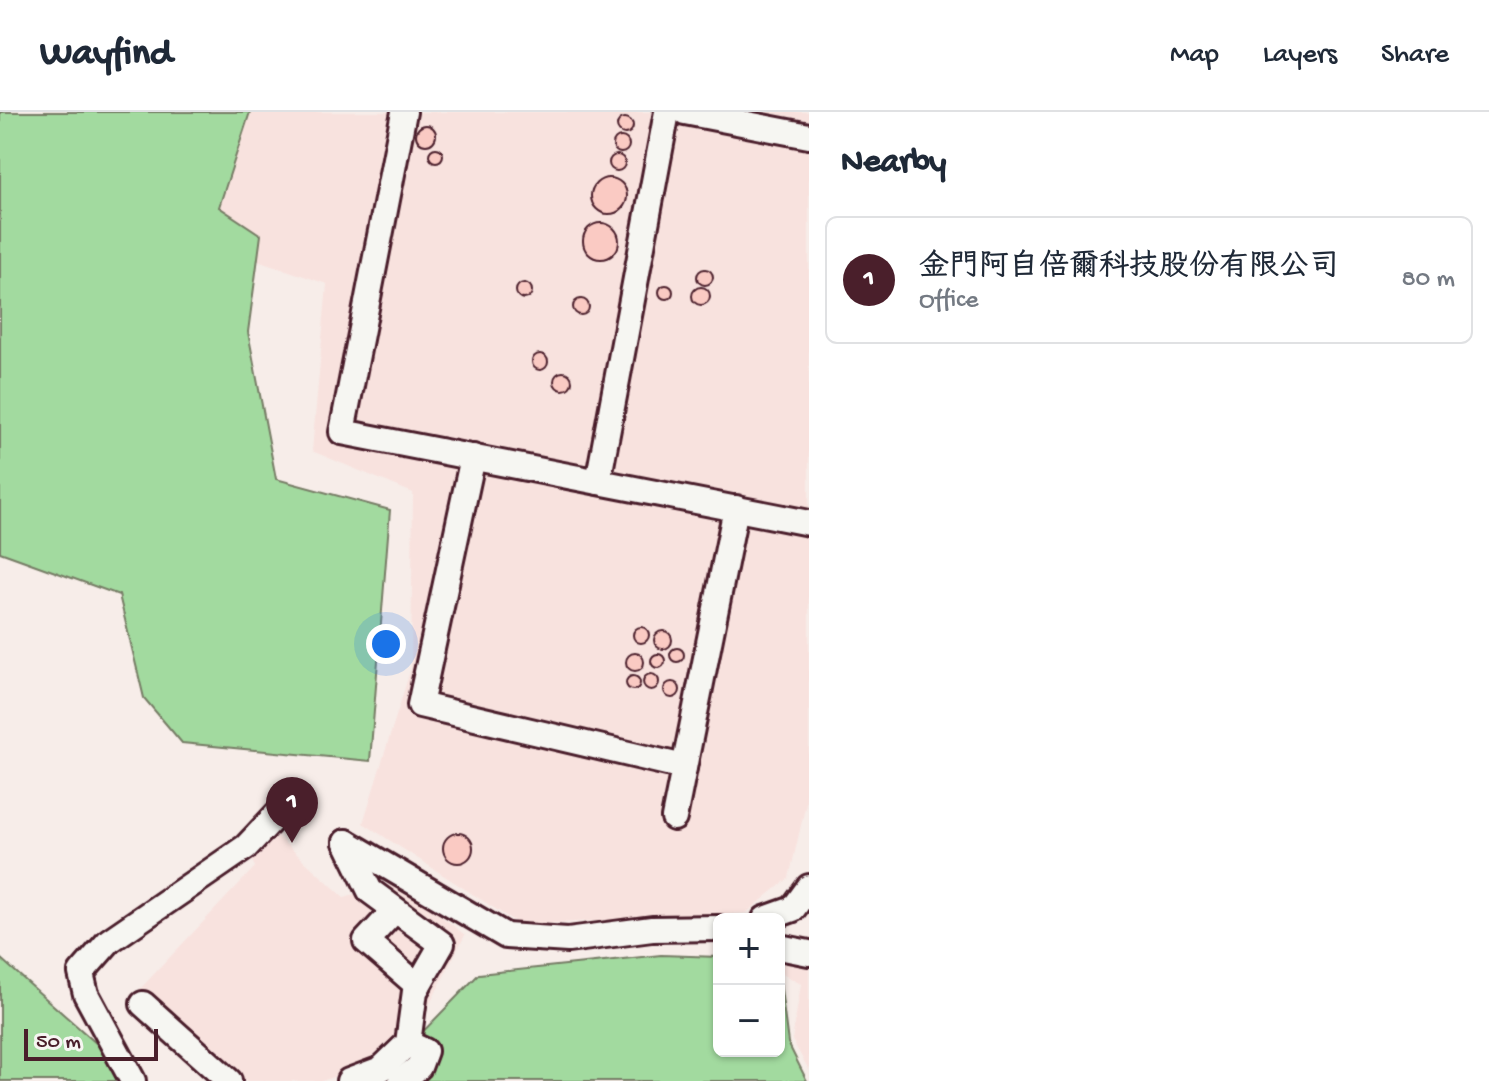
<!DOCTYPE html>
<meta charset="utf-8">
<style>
body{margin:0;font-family:"Gochi Hand","LXGW WenKai TC",sans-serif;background:#f6f6f7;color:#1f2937}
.controls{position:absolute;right:24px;bottom:24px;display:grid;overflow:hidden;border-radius:12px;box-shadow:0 2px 6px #0004}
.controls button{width:72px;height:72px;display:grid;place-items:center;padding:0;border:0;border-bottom:2px solid #e0e1e3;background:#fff;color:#1f2937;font:40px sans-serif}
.scale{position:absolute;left:24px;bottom:20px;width:134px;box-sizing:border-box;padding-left:8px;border:4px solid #4a1f2b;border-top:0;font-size:22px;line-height:28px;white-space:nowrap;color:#4a1f2b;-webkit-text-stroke:6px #f6f6f2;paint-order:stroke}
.you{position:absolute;left:386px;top:532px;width:28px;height:28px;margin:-20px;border:6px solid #fff;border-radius:50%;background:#1a73e8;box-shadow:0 0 0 12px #1a73e833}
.badge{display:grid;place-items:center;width:52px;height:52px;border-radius:50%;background:#4a1f2b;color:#fff;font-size:26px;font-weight:700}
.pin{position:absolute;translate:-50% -66px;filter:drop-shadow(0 2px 4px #0008)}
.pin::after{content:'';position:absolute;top:42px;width:28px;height:24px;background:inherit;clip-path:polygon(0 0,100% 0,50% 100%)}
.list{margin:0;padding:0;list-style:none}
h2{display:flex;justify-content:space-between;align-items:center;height:104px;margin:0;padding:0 32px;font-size:34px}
h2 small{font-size:26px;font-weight:400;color:#747a83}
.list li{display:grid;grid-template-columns:52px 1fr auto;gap:24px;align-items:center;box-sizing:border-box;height:128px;margin:0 16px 16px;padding:0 16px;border:2px solid #e0e1e3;border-radius:12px}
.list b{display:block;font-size:30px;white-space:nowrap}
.list p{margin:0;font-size:26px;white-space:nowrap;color:#747a83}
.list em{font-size:26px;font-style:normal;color:#747a83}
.map{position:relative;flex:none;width:809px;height:969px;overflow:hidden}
header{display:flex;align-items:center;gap:48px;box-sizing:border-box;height:112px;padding:0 40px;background:#fff;border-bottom:2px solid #e0e1e3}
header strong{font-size:38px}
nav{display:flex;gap:44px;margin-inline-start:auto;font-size:28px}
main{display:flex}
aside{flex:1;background:#fff}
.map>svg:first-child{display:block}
</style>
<header>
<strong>Wayfind</strong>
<nav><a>Map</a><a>Layers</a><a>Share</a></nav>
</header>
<main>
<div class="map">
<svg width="809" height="969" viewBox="0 0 809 969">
<rect width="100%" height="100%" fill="#f7ede9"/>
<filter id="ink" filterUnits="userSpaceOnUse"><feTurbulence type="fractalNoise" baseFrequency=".0125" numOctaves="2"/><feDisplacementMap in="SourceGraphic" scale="16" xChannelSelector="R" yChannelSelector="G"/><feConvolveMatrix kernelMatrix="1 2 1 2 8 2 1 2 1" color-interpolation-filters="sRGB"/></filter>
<g filter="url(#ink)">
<!-- built -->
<g fill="#f8e2de">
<polygon points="191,0 809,0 809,648 806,691 789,766 746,801 520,813 363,711 411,556 413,381 312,339 327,172 159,114"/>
<polygon points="276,723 344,785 391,772 413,782 465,823 419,913 378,948 322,969 245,969 139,878 255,755 251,747"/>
<polygon points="779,817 781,830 809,832 809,958 792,928 801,872 779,860"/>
</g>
<!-- green -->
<g fill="#a2da9f" stroke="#767c65" stroke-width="2">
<polygon points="0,0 250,0 219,95 261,123 248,220 276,367 390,398 370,649 182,631 144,586 119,483 0,440"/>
<polygon points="661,843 719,845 719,939 779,939 779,862 788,931 807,969 375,969 479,862"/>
<polygon points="0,846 106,940 123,969 0,969"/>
</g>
<!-- building -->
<g fill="#facac3" stroke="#4a1f2b" stroke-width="2">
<circle cx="625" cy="14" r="8"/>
<circle cx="426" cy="23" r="10"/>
<circle cx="621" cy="33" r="8"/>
<circle cx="436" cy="43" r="7"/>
<circle cx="617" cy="51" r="8"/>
<circle cx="609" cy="84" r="18"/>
<circle cx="601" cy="129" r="18"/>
<circle cx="705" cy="165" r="8"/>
<circle cx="524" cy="179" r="8"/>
<circle cx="666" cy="180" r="7"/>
<circle cx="701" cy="184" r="9"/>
<circle cx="581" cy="195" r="8"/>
<circle cx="540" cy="250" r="8"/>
<circle cx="563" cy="269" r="9"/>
<circle cx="641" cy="523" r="8"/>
<circle cx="663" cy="528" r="9"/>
<circle cx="677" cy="543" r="7"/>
<circle cx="635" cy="550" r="9"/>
<circle cx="658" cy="549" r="7"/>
<circle cx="651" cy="570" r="8"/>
<circle cx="633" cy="571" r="7"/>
<circle cx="672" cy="578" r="8"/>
<circle cx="458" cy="736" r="15"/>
</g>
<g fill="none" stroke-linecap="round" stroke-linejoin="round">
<!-- minor casing -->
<g stroke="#4a1f2b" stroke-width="30">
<g id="minor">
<polyline points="404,0 342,320 809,411"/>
<polyline points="685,0 809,24"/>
<polyline points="473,345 420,593 684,655"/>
<polyline points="598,370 667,0"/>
<polyline points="674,706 736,396"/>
<polyline points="346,730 506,824 568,828 652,817 719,816"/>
<polyline points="346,730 370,779 442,832 415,879 408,931 381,957 349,969"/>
<polyline points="395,798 366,829 418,874"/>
<polyline points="765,807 793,797 809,775"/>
<polyline points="779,835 809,841"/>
<polyline points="143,892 229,969"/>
<polyline points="133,969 86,882 81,861 109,829 246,735 280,699"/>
<polyline points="401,969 419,955 425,939 408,931"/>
</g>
</g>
<!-- minor -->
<use href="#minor" stroke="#f6f6f2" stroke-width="24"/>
</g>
</g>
</svg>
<div class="controls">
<button>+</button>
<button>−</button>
</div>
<div class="scale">50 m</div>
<div class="you"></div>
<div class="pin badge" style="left:292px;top:731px">1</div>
</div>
<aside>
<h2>Nearby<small></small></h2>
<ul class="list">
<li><span class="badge">1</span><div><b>金門阿自倍爾科技股份有限公司</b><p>Office</p></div><em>80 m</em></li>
</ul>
</aside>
</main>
